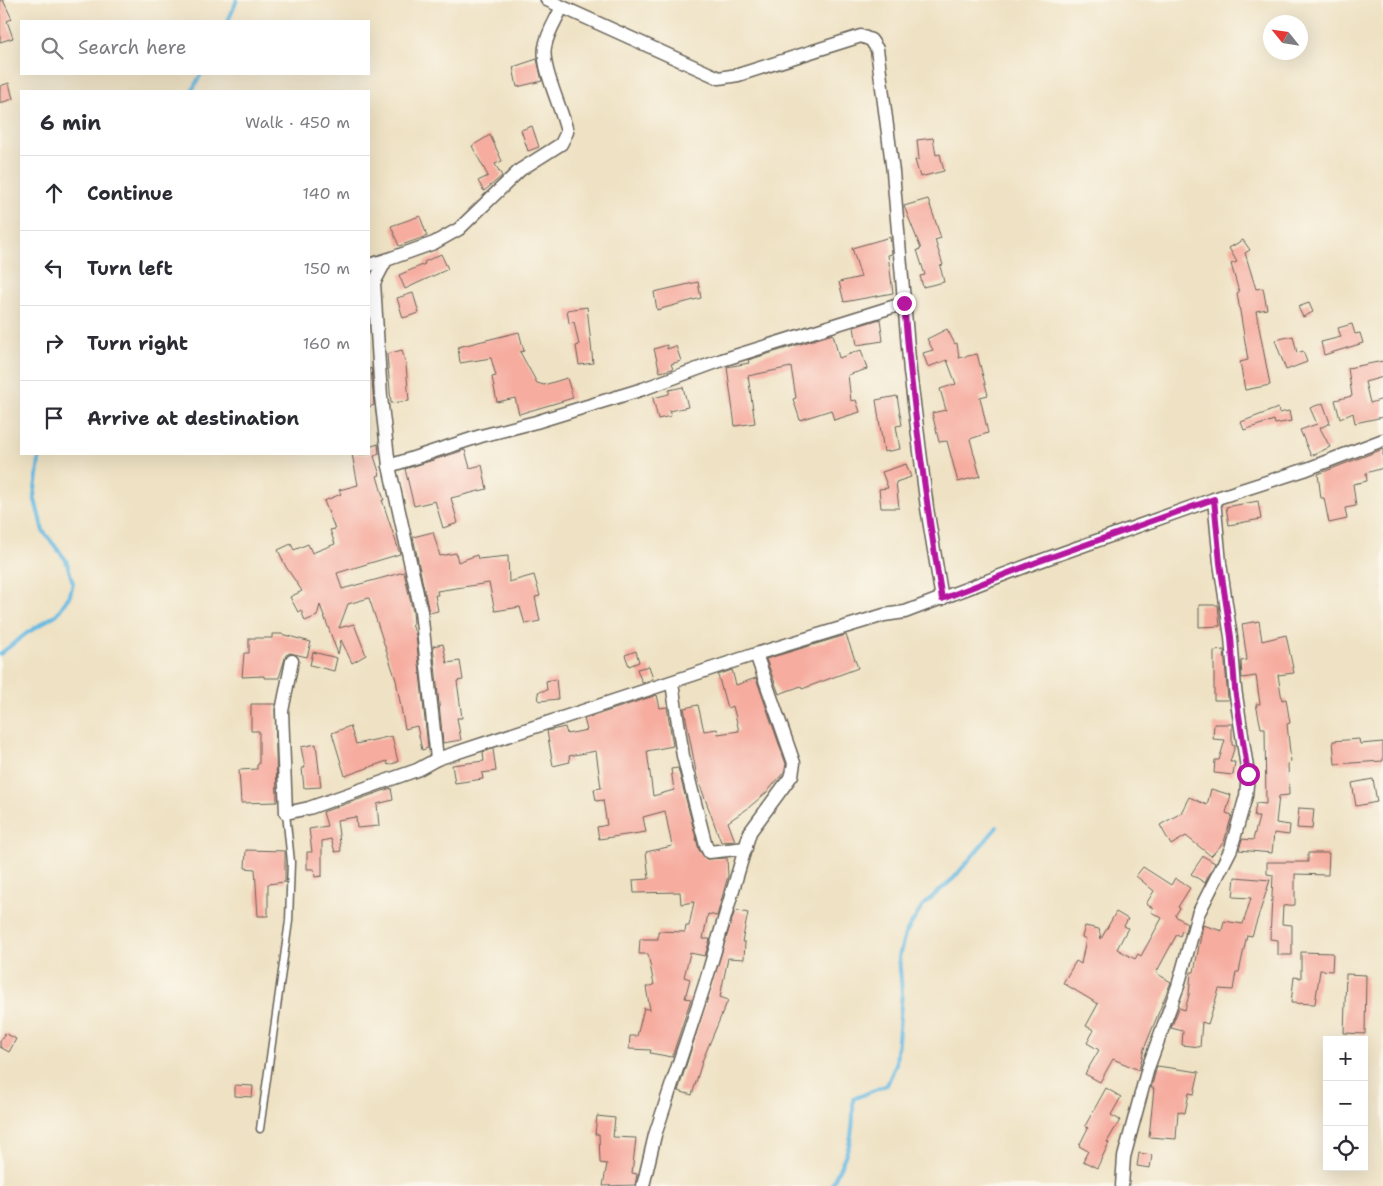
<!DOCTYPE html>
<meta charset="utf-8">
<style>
body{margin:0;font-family:"Shantell Sans",sans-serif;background:#f2f2f3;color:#2b2b33}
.controls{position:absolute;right:15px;bottom:15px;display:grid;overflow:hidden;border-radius:0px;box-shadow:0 5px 20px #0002}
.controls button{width:45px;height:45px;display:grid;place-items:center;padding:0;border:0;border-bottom:1px solid #e1e1e2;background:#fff;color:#2b2b33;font:25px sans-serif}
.compass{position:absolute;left:1263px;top:15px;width:45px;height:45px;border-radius:50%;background:#fff;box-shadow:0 5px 20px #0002;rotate:300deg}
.stop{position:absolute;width:15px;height:15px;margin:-11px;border:4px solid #b5179e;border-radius:50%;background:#fff}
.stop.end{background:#b5179e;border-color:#fff;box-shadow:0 1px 5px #0008}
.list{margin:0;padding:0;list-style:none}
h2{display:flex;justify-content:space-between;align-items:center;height:65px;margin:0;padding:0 20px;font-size:21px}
h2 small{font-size:16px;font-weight:400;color:#7c7c81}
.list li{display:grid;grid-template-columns:32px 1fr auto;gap:15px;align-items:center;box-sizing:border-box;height:75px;padding:0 20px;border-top:1px solid #e1e1e2}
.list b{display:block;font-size:19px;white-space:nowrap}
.list em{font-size:16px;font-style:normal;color:#7c7c81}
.icon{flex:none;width:28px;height:28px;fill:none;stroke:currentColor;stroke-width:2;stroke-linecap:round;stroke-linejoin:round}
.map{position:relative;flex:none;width:1383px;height:1186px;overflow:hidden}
.search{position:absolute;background:#fff;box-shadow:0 5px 20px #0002;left:20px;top:20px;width:350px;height:55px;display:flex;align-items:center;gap:12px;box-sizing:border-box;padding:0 18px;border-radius:0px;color:#7c7c81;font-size:19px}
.panel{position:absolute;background:#fff;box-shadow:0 5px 20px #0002;left:20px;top:90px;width:350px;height:365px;border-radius:0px}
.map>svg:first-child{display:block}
</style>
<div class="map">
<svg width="1383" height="1186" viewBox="0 0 1383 1186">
<rect width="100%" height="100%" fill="#fbf7ec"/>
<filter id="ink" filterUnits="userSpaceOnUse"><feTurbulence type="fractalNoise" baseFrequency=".02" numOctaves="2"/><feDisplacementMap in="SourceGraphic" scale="10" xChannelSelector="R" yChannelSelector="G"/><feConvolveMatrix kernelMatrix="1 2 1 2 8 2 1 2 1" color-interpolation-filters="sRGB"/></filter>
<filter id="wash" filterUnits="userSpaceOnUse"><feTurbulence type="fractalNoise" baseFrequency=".0096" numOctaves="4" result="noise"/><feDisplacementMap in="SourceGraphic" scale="20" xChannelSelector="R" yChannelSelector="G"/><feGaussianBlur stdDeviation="1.12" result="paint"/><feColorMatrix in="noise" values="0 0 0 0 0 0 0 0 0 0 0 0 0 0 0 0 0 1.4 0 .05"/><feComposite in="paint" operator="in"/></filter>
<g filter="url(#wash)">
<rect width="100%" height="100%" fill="#efe2c4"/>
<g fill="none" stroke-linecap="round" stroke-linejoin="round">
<!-- stream -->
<g stroke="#66bae2" stroke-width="4">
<polyline points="228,21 237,0"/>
<polyline points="192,91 201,74"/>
<polyline points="0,654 27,633 57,614 70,595 73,583 66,560 43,531 34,496 40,454"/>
<path d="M831,1186C849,1150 854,1140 853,1099L887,1085L896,1064L902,992L899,957L905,934L924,904L953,879L997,827"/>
</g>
</g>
<g id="blocks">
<!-- building -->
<g fill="#f6ac9f">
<polygon points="0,0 3,0 12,19 7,21 13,38 0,42"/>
<polygon points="537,59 542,81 517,87 513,67"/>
<polygon points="9,83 13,99 0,103 0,86"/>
<polygon points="532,126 539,147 528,151 521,130"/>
<polygon points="490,135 502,161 495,164 502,176 484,191 478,181 488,176 472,146"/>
<polygon points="933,138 936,155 940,154 944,171 920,177 915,160 919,159 917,140"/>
<polygon points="928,199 941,238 935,240 943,265 940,266 944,282 923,287 920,276 925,275 917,250 921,249 904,206"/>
<polygon points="420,216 427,236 399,246 391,226"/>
<polygon points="890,237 892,254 888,255 893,293 844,302 839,282 861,277 852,248"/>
<polygon points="1243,240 1250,250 1245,253 1256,289 1263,288 1267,309 1256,311 1270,385 1245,390 1240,362 1248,360 1237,293 1239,292 1231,264 1237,262 1229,248"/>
<polygon points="441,254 448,269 405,289 399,275 425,264 424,262"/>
<polygon points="698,282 701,298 657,310 654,292"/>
<polygon points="413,293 419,313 403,318 397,298"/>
<polygon points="1309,303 1313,312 1303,317 1298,307"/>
<polygon points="587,307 593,363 579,365 576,346 579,345 574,322 569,323 567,310"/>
<polygon points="880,319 883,341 857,345 854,327"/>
<polygon points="1352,324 1355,334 1360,333 1363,343 1324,355 1321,342 1341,337 1338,328"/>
<polygon points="947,329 955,344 957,343 959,358 977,354 988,395 980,397 988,433 970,439 980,476 958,482 947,441 939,442 932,413 946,410 940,389 956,384 947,360 928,367 923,353 933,350 927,339"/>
<polygon points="519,332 524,351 520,352 537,383 544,385 567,378 573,398 519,414 515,398 497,402 492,377 496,376 491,358 460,363 458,347"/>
<polygon points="833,334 839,358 861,350 867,369 848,375 851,401 856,400 860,412 834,420 831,410 800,420 793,399 796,398 791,367 748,376 755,423 735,426 727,367 749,363 748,360"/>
<polygon points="1293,336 1297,353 1303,351 1307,362 1286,370 1275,340"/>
<polygon points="667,345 667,349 676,346 681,361 671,364 673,369 660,372 654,349"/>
<polygon points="402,350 406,365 409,401 391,403 387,354"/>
<polygon points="1383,361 1383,377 1365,382 1370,403 1383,399 1383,417 1355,423 1353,413 1340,419 1335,400 1352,396 1348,368"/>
<polygon points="371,368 374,405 369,407 369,369"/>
<polygon points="683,387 688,407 669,411 671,416 658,419 653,398 669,394 669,390"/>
<polygon points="897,396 902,425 896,426 900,449 884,452 876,400"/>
<polygon points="1323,403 1330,423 1320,428 1330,447 1311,456 1300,430 1317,424 1310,408"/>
<polygon points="1278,408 1279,413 1289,411 1291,421 1275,424 1274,420 1244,430 1241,422"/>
<polygon points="378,444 379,454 374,456 380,475 377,476 384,500 382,500 400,554 337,573 342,589 404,572 413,612 414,623 412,624 416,636 428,748 422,750 417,726 405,729 396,680 369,598 348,604 339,628 354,624 366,655 352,663 341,640 338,654 320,605 317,616 305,621 301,610 298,612 290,597 302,591 286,567 278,550 291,544 294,550 308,544 312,553 335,544 330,530 335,529 324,501 341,494 339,490 358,485 352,454 369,454 369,447"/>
<polygon points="1383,449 1383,468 1366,473 1367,481 1353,484 1356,506 1345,508 1347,519 1329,523 1324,498 1321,498 1318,474"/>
<polygon points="465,450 470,468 482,465 487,489 451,498 458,523 443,528 435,501 414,506 405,469"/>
<polygon points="906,464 911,477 896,482 899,508 881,508 879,489 888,488 882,472"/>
<polygon points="1258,501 1261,519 1229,525 1226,507"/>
<polygon points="433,532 440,556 456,553 458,562 477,555 478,559 508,556 509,582 534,575 540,596 535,597 540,621 525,624 520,607 495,611 489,583 437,591 438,595 435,595 438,611 429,613 413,537"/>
<polygon points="1199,605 1218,605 1220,626 1199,627"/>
<polygon points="1259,621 1262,641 1286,635 1294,673 1278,675 1282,700 1286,699 1290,723 1287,724 1291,762 1288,763 1289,795 1279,796 1276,823 1290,825 1289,835 1274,833 1272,853 1239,850 1242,839 1253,840 1259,817 1254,817 1256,803 1266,804 1265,728 1261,728 1256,704 1260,704 1256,676 1242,678 1241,661 1247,660 1242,624"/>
<polygon points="272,634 281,634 311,642 307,657 290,653 286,655 279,678 264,678 264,676 242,677 244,653 249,653 249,638 272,638"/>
<polygon points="846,635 858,668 802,689 801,686 779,694 766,659"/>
<polygon points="443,644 447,663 460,661 463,680 457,681 462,718 457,718 461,740 443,743 433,646"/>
<polygon points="1224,650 1228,700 1214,700 1214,651"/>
<polygon points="636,651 639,662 629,666 625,655"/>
<polygon points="313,652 337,658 334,671 310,665"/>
<polygon points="649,666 653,679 642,683 637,669"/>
<polygon points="732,670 736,685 756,678 786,764 784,772 767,792 747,809 728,822 735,841 721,842 697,777 684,708 698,705 704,731 717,729 718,734 739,731 733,706 727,708 718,675"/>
<polygon points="556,679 558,699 539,701 538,692 547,690 546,681"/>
<polygon points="657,695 660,708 667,707 673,746 647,751 653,796 674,790 671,769 678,768 699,850 706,859 727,858 728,876 717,916 708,914 703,939 710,939 705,956 690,953 684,977 690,979 685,998 691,999 672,1057 650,1053 651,1050 629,1049 630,1036 637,1036 644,1008 650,1010 646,987 654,985 648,954 639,954 640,939 658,939 658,931 685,932 686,926 689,926 694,902 681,904 680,892 634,893 633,880 649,879 646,852 672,846 665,811 643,817 646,832 599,839 597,827 607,825 603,800 596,801 594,789 601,788 596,751 569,756 570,762 553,766 547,731 565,727 567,734 587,730 584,719"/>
<polygon points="251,704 275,704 277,802 241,803 239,770 257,769 257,765 259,764 259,731 251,731"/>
<polygon points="1214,724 1232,724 1232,745 1235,746 1230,762 1235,762 1233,775 1214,773 1215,760 1219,760 1225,740 1213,739"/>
<polygon points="350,726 356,744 392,736 398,762 388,765 387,761 345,776 332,733"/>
<polygon points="1359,739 1360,744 1383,742 1383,761 1335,764 1333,741"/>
<polygon points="316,744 321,787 304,788 302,768 305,768 301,747"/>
<polygon points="493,749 496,771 482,773 483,779 455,783 452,765 484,761 483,752"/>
<polygon points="1373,779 1377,802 1356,806 1352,783"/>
<polygon points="391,788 393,800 377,804 379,826 357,828 356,817 337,820 341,851 335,852 331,839 322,841 322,876 315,877 314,869 307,869 307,852 312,852 309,829 327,826 323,812"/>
<polygon points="1211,789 1231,795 1226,813 1232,815 1224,842 1211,856 1186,836 1171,845 1160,825 1181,813 1189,797 1207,805"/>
<polygon points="1299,808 1314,809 1312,829 1297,828"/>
<polygon points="246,850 285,851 285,882 268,884 268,916 258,916 255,869 245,868"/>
<polygon points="1308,853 1329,853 1328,875 1295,874 1295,905 1283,906 1282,924 1292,925 1292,955 1278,955 1278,940 1270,939 1273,875 1267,874 1267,862 1308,862"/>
<polygon points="1203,856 1215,863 1205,883 1191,874"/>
<polygon points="1143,867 1171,885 1175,878 1190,888 1178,907 1180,908 1175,916 1187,923 1185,932 1182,931 1180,936 1177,934 1156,973 1171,982 1144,1049 1139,1070 1113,1059 1100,1082 1085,1074 1099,1050 1087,1043 1094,1030 1086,1026 1098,1004 1063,983 1076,961 1081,964 1086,939 1082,937 1085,926 1099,929 1101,939 1116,912 1128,919 1124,926 1128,928 1117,949 1135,959 1138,954 1141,956 1162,918 1151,912 1153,908 1146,904 1154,891 1136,876"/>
<polygon points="1235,877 1270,880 1252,936 1247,935 1239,972 1236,972 1233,990 1219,989 1208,1024 1202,1022 1200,1047 1182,1045 1183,1031 1171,1028 1179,1008 1185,1010 1189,995 1191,972 1194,972 1203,925 1222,931 1224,921 1243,924 1251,898 1233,897"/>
<polygon points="735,910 748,913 742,942 745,942 744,959 728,958 720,997 728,1000 703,1059 692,1095 678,1091"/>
<polygon points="1301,952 1333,953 1332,971 1320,970 1315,1004 1291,1003 1294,977 1301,978"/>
<polygon points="1346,974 1366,975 1365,1034 1344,1033"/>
<polygon points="5,1033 16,1039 9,1052 0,1047 0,1041"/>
<polygon points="1157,1066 1199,1072 1194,1094 1189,1093 1185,1113 1178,1111 1176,1139 1149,1137 1154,1088 1151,1088"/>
<polygon points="235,1085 253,1086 252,1097 235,1096"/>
<polygon points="1106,1088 1121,1097 1111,1115 1120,1120 1107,1142 1109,1143 1097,1168 1083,1161 1088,1151 1079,1146 1088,1128 1085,1126"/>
<polygon points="597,1116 615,1118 613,1137 636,1138 632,1173 637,1174 635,1185 603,1186 607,1164 600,1163 599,1134 595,1134"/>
<polygon points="1139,1153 1152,1155 1150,1168 1137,1166"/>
</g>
</g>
</g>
<g filter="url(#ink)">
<use href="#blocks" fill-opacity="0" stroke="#666157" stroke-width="1"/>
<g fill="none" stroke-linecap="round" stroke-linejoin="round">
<!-- lane casing -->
<g stroke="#666157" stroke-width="9">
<polyline id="lane" points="260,1129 289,921 291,862 286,813"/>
</g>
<!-- street casing -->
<g stroke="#666157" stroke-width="15">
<g id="street">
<polyline points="547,0 719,78 738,75 861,36 871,40 877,49 893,172 910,371 927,508 942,599"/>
<polyline points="369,265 386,260"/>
<polyline points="389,466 481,436 536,422 643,389 722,360 905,303"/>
<polyline points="292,661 282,711 286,813 309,808 417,770 437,759 756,654 884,615 905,612 1037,562 1214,499 1307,469 1383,440"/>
<polyline points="672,683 683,756 706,846 709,852 746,848"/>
<path d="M437,759L421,611L389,466L381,397L374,283L386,260L434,243L459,229L520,170L561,144L567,132C562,108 541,68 545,47C547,33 556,20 562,7"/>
<polyline points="643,1186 655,1135 705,984 750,832 792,775 794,763 756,654"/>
<polyline points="1122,1186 1124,1157 1148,1068 1178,986 1198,914 1231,849 1246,796 1248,774 1235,689 1231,637 1220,563 1214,499"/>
</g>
</g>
<!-- lane -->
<use href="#lane" stroke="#fff" stroke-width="6"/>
<!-- street -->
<use href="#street" stroke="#fff" stroke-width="12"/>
</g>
</g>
<g fill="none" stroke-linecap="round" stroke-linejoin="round" filter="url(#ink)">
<!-- route -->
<path stroke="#b5179e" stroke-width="6" d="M904,303C912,402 926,501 942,599L1037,562L1214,499L1220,563L1231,637L1235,689L1248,774"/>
</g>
</svg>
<div class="controls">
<button>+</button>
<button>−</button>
<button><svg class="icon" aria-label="locate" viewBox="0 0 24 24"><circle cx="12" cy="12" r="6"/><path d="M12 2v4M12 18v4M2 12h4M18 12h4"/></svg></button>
</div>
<svg class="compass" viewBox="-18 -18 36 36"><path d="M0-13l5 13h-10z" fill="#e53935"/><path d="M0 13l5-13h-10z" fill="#7c7c81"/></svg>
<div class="stop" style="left:1248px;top:774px"></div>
<div class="stop end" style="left:904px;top:303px"></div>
<div class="search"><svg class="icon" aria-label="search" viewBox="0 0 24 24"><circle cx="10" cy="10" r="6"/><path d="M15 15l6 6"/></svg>Search here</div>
<section class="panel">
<h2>6 min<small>Walk · 450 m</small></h2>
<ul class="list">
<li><svg class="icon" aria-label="ahead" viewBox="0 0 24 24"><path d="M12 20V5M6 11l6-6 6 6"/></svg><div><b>Continue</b></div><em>140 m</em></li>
<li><svg class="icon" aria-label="left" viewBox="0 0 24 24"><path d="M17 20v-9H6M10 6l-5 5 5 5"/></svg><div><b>Turn left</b></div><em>150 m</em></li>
<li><svg class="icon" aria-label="right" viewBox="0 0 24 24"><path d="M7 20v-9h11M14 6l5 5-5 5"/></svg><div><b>Turn right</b></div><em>160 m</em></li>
<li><svg class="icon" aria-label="arrive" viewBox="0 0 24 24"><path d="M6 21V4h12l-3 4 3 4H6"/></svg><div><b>Arrive at destination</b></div></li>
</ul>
</section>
</div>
